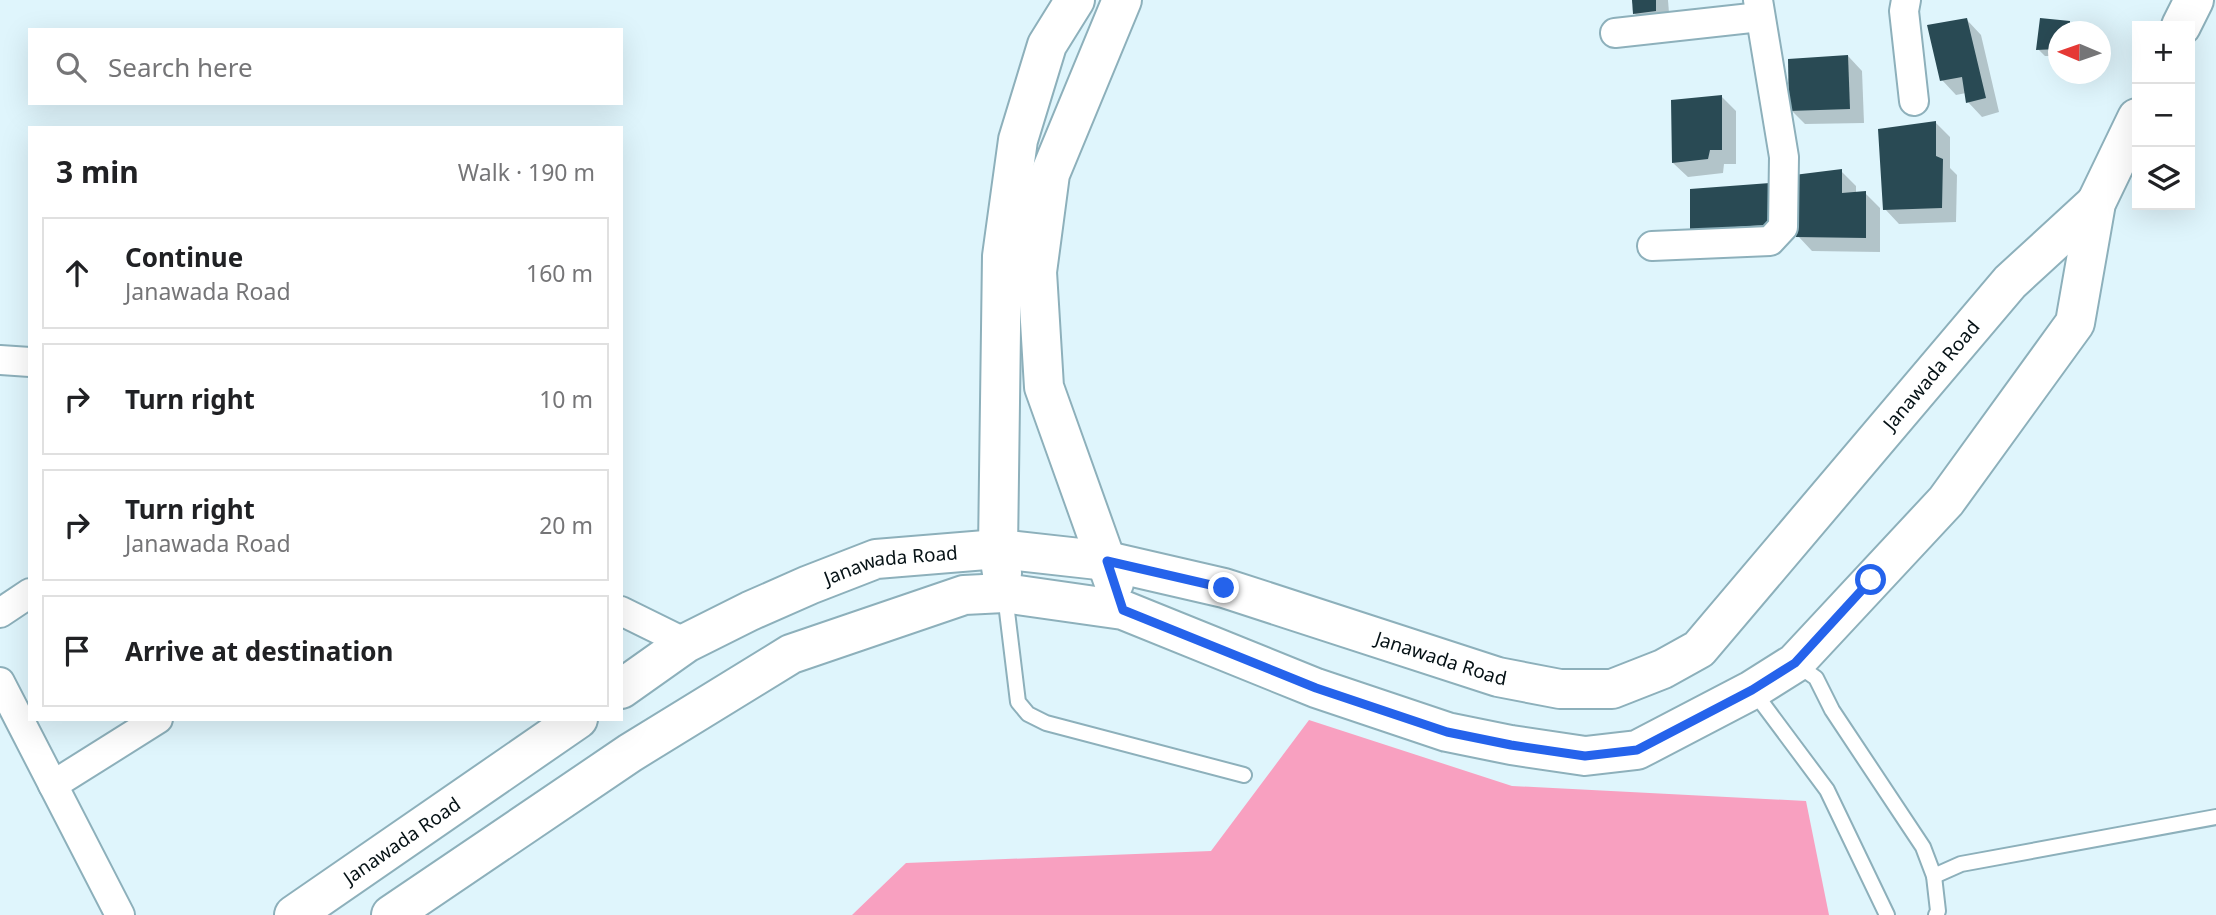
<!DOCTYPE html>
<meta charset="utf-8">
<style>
body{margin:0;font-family:"Noto Sans",sans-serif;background:#f2f2f2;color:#202124}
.controls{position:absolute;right:21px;top:21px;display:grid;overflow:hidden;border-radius:0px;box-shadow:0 7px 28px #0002}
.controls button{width:63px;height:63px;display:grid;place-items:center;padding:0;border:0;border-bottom:2px solid #e0e0e0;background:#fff;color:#202124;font:35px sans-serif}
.compass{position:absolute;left:2048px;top:21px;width:63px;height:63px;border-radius:50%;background:#fff;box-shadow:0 7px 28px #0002;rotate:272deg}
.stop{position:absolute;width:21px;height:21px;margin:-16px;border:5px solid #2563eb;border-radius:50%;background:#fff}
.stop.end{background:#2563eb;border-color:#fff;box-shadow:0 2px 7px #0008}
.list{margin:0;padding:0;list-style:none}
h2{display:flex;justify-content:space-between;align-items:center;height:91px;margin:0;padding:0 28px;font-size:30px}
h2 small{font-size:23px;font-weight:400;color:#757577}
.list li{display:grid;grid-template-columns:46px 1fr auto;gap:21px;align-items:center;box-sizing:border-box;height:112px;margin:0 14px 14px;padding:0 14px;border:2px solid #e0e0e0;border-radius:0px}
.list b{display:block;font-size:26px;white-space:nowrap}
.list p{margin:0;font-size:23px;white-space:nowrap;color:#757577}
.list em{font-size:23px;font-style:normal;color:#757577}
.icon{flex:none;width:38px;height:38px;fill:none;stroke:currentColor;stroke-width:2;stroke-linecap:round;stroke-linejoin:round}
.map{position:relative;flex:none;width:2216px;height:915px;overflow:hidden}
.search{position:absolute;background:#fff;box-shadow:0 7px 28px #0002;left:28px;top:28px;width:595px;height:77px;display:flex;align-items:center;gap:18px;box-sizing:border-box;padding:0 24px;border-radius:0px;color:#757577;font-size:26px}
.panel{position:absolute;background:#fff;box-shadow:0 7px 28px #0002;left:28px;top:126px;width:595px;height:595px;border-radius:0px}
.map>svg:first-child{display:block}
</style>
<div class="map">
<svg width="2216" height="915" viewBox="0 0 2216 915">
<rect width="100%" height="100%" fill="#dff5fc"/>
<!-- green -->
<polygon fill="#f8a0c0" points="1309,720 1512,786 1806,801 1829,915 852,915 906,863 1211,851"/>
<!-- shadow -->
<g fill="#0003">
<polygon points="1634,0 1668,0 1670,26 1650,28 1635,14"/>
<polygon points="1967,20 1981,35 1999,112 1982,117 1968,102 1966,93 1956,95 1942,80"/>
<polygon points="2041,20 2069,23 2076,30 2076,32 2058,32 2058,56 2045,56 2038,49"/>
<polygon points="1848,56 1862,71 1864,123 1805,124 1791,110"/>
<polygon points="1721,96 1736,111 1736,164 1724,164 1723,173 1688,177 1673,163"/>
<polygon points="1935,122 1950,137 1950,168 1957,175 1956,222 1899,224 1885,209"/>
<polygon points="1841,171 1856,186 1856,194 1865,193 1880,208 1880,252 1812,251 1798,236 1797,226 1795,226 1794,238 1706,244 1692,229 1782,184"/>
</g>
<!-- building -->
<g fill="#294a54">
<polygon points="1632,0 1656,0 1656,11 1633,14"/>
<polygon points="1967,18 1986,98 1966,103 1962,77 1940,81 1927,25"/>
<polygon points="2040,18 2070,21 2070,32 2058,32 2058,49 2036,50"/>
<polygon points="1848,55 1850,109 1789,111 1788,59"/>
<polygon points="1722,95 1722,150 1710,150 1708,159 1672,163 1671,100"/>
<polygon points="1936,121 1936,156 1943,159 1942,208 1883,210 1878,129"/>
<polygon points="1842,169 1842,193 1866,191 1866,238 1796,237 1794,175"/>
<polygon points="1782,182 1780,224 1690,230 1690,189"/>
</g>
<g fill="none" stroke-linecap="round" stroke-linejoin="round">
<!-- service casing -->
<g stroke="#8db0bb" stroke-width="18">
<g id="service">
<polyline points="1005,595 1018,702 1028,714 1046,723 1244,775"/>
<polyline points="1796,664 1816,678 1832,710 1923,847 1934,876 1938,911 1936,915"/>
<polyline points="1754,692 1827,790 1887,915"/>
<polyline points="1934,876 1961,864 2216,817"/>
</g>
</g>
<!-- minor casing -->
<g stroke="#8db0bb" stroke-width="32">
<g id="minor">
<polyline points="1906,0 1904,11 1914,101"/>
<polyline points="1615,33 1760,17"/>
<polyline points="1652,246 1770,241 1783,227 1784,157 1758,0"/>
<polyline points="0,360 30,362"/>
<polyline points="621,611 686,643"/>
<polyline points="0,613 30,593"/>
<polyline points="0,682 120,915"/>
<polyline points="53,785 158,719"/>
</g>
</g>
<!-- primary casing -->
<g stroke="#8db0bb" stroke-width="42">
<g id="primary">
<polyline points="2181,26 2194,0"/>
<polyline points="1002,573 998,549 1002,256 1018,140 1047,45 1075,0"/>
<polyline points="1114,583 1044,387 1037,272 1050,174 1122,0"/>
<path id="s1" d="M621,689L686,643L750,611L809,585L876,559L998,549L1107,561L1224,588L1498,677L1560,689H1612L1663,669L1699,649L2010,282L2096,203"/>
<path id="s2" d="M294,915L578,719"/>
<polyline points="391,915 630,753 791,654 964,595 1004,593 1123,610 1316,688 1447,732 1511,745 1585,756 1637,750 1752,690 1795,663 1946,501 2075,323 2096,203 2137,118"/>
</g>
</g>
<!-- service -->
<use href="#service" stroke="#fff" stroke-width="14"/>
<!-- minor -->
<use href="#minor" stroke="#fff" stroke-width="28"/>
<!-- primary -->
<use href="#primary" stroke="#fff" stroke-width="38"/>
</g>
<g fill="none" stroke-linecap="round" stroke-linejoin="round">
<!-- route -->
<polyline stroke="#2563eb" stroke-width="9" points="1224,588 1107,561 1123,610 1316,688 1447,732 1511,745 1585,756 1637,750 1752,690 1795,663 1871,580"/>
</g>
<g text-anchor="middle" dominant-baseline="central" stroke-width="7" stroke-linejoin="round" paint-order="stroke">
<!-- street labels -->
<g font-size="19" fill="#051115" stroke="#fff">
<text stroke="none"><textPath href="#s1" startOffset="1498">Janawada Road</textPath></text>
<text stroke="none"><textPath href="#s1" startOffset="301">Janawada Road</textPath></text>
<text stroke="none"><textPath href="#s1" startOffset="868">Janawada Road</textPath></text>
<text stroke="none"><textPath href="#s2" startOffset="131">Janawada Road</textPath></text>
</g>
</g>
</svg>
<div class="controls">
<button>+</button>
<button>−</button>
<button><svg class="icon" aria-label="layers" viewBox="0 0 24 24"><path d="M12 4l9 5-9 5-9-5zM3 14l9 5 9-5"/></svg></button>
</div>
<svg class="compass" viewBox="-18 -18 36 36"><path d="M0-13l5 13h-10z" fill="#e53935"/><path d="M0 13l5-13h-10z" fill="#757577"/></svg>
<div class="stop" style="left:1871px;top:580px"></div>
<div class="stop end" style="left:1224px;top:588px"></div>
<div class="search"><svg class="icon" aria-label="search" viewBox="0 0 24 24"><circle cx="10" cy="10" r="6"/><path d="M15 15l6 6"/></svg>Search here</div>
<section class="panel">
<h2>3 min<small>Walk · 190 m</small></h2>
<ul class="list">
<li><svg class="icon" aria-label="ahead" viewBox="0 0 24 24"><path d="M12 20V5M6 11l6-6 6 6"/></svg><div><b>Continue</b><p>Janawada Road</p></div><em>160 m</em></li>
<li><svg class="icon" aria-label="right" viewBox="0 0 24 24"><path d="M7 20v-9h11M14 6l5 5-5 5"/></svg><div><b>Turn right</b></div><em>10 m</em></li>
<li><svg class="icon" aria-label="right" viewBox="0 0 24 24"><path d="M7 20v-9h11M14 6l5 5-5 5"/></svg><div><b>Turn right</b><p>Janawada Road</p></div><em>20 m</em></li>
<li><svg class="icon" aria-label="arrive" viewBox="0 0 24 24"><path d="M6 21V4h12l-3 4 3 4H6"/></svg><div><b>Arrive at destination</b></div></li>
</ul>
</section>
</div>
